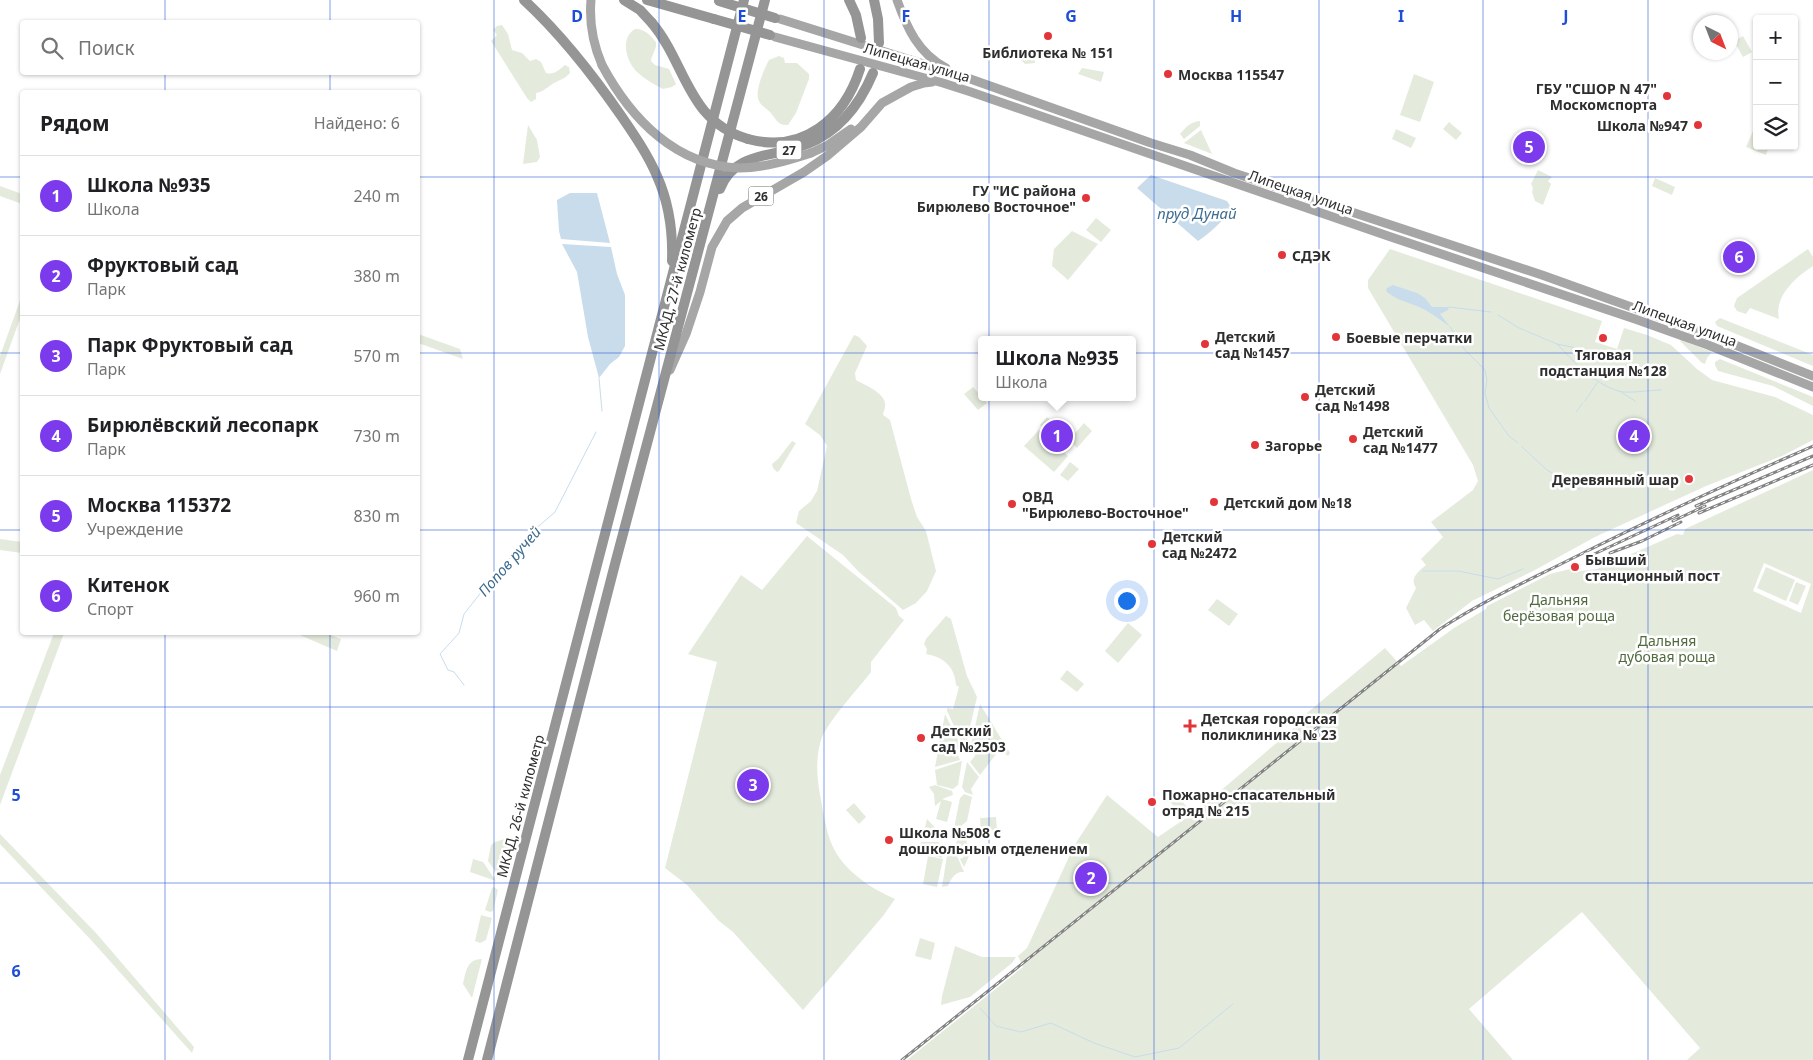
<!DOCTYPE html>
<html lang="ru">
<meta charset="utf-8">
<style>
body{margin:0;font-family:"Noto Sans",sans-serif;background:#f2f2f2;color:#202124}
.controls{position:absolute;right:15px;top:15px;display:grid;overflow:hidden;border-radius:5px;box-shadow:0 1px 4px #0004}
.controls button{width:45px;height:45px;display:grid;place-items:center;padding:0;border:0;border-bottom:1px solid #e0e0e0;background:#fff;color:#202124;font:25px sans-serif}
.compass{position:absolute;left:1693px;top:15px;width:45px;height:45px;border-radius:50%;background:#fff;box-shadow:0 1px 4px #0004;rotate:138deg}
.you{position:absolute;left:1126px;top:600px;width:18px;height:18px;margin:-12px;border:4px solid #fff;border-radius:50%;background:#1a73e8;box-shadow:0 0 0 8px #1a73e833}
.badge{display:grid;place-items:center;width:32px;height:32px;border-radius:50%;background:#7c3aed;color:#fff;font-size:16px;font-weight:700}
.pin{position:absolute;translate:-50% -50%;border:2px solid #fff;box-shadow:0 1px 5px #0006}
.popup{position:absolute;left:978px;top:336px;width:158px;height:65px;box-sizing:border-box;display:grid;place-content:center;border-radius:5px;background:#fff;filter:drop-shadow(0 1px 4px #0005);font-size:16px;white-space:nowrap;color:#757577}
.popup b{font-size:19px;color:#202124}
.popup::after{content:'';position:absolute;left:50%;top:100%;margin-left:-10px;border:10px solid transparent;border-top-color:#fff}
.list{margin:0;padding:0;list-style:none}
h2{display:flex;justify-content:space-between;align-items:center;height:65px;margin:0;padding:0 20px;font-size:21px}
h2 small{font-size:16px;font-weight:400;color:#757577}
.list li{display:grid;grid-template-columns:32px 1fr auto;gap:15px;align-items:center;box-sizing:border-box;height:80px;padding:0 20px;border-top:1px solid #e0e0e0}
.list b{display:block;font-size:19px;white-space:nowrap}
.list p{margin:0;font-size:16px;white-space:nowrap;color:#757577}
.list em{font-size:16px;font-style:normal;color:#757577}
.icon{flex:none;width:28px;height:28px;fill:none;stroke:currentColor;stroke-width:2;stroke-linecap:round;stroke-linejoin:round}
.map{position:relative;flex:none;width:1813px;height:1060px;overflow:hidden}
.search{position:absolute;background:#fff;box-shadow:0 1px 4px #0004;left:20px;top:20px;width:400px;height:55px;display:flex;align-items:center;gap:12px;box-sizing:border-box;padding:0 18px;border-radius:5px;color:#757577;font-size:19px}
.panel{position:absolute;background:#fff;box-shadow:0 1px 4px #0004;left:20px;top:90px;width:400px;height:545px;border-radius:5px}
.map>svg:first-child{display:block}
</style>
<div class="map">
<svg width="1813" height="1060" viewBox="0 0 1813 1060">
<rect width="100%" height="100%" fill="#fff"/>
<!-- green -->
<g fill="#e4ebdd" fill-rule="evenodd">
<path d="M502,25L508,34L512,50L522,53L530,61L536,59L541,62L546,73C554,75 559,70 565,65L569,67L570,73C564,80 558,80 551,85C546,88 543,92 536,93V99L531,102L527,98L491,41L497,35L493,30L497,26Z"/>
<path d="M635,29C644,28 650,35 656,42C657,49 652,54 651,61L655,65L669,69L676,84L672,87L663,89C655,85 643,78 636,71C626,60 620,38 635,29Z"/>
<polygon points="1743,36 1752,52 1743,57 1734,41"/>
<polygon points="1032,48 1035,63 1025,64 1017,56"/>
<path d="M779,56L784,58L785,63H797L809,74V79L796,113L788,125C778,126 776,119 770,112C767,109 761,106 759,101C754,92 764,69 769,60Z"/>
<polygon points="1082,68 1104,72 1101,82 1078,74"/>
<polygon points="1414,74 1434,82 1420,122 1400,115"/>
<path d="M1200,121V126L1184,139L1180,134C1186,127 1190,122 1200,121Z"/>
<polygon points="1449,122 1462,133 1456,140 1443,129"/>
<polygon points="1757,122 1757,146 1769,146 1766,155 1746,147"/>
<polygon points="528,125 537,140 540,157 537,162 523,164"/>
<polygon points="1396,129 1416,138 1411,148 1392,139"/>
<polygon points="1201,130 1212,154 1184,143"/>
<polygon points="1538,170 1552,177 1548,181 1551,184 1543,205 1535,201 1532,192 1533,188 1531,184"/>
<polygon points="1655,178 1675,187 1672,195 1652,186"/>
<polygon points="0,186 22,194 22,204 0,196"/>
<polygon points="1096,218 1111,230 1101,242 1086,230"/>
<polygon points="1072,231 1098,244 1068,280 1052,266 1054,249"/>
<path d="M1390,249L1602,321L1595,342L1617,349L1624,328L1647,335L1671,345L1697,369L1712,380L1775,397L1813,415V440L1782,456L1706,486L1595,537L1535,570L1472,601L1433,631L1424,620L1415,625L1406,608L1416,588C1409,578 1419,571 1426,565L1421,559L1443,537L1431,522L1473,490L1478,481L1473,465L1368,288V280Z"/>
<path d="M1808,249L1813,257V266C1796,277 1774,296 1779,319L1750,308L1746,314L1737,311L1734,306L1737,298Z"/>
<polygon points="22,295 22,313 0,374 0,356"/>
<polygon points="1720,318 1813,355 1813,366 1717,326 1715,322"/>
<polygon points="418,334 460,349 463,359 418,343"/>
<path d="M854,335L859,337L867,346L855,373L856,380C865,385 888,394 885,407C885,410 883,412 883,415L890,420L911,499L917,517L926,531L936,571L927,591L916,603L903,610L858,571L843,555L796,523L799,511L811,501L817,491L827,446L820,435L805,424Z"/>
<polygon points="1681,340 1712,352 1707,358 1705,364 1702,363 1680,341"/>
<polygon points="1720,359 1813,397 1813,406 1773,386 1718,371 1715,365 1715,362"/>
<polygon points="973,387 987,403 978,410 964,394"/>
<polygon points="1047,417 1064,432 1057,440 1040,425"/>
<polygon points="1084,423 1092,431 1077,448 1069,440"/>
<polygon points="1039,430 1068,456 1054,472 1024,446"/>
<polygon points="792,441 796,443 779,471 777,472 773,468 772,464 778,459"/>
<polygon points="1070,462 1079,469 1068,481 1060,475"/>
<path d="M1813,470V1060H1687L1700,1048L1582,912L1469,1009L1513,1060H907L1023,967L1018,956L1027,948L1074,846L1107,795L1158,837L1198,810L1307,717V713L1385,648L1401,666L1454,628L1486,609L1487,606L1550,574L1570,569L1572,572L1597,569L1677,534L1683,535L1685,529ZM1764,563L1811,584L1801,613L1753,591Z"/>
<path d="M807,536L896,608L899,616L904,620L871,662V672C859,688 827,722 821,740C815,760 817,780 821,800C824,815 826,831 832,845C843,870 870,888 895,899L883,916L803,1010L733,932L719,921L687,885L665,868L717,662L688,654L741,575L762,590Z"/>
<polygon points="0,539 22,542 22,553 0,550"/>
<polygon points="1766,567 1795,580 1786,601 1757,588"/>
<polygon points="1796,582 1806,586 1798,605 1789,601"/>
<polygon points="1217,599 1238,614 1229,626 1208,610"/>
<path d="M946,616L951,619L967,676L977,697L966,744L963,745L947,711V708L953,709L959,687L956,685C955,667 944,657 926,654L927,649L924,644L926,639Z"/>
<polygon points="1128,623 1142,635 1118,663 1105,651"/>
<polygon points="54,633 64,633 0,805 0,775"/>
<polygon points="295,633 325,633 341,639 337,651"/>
<polygon points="1067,670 1084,684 1077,692 1060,679"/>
<polygon points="980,704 1010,753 1008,756 1000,749 980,775 970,762 975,756 975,750 971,745"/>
<polygon points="945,714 961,746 957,753 960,760 935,767"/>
<polygon points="962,761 958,785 953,789 937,785 935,770"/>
<polygon points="967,762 979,777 971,789 973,795 965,792 962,787"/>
<polygon points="935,785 952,791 953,795 942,799 952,802 947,822 936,819 941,801 935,806 934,794 929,787"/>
<polygon points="964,794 972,797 967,821 953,833 960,798"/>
<polygon points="1177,796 1189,809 1182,815 1170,802"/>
<polygon points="854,803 866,817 859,824 846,810"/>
<polygon points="996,817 997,830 981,832 980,818"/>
<polygon points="927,819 941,834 939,839 922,840"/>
<polygon points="963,828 970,854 964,867 960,859 964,857 961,851 957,852 954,847 957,841 955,834"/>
<polygon points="0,834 96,933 194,1047 192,1053 92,941 0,844"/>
<polygon points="511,837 500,878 488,861 491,845 495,842"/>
<polygon points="921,842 939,842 940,845 944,848 942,858 918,852"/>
<path d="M953,847L964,872C955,871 951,879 948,886L942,887L948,849Z"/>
<polygon points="928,856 943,859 937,887 923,884"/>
<polygon points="473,859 483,862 496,881 470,872"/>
<polygon points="494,887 498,890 493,911 490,912 485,910 492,888"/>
<polygon points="481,915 492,918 486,940 480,943 475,941"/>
<polygon points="920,938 935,943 931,960 915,956"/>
<polygon points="955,946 982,957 1016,957 1012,963 970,997 941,1005 942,996"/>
<path d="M482,959L472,998L463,984C466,971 467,959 482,959Z"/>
</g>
<!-- water -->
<g fill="#c9dceb">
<path d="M1151,175L1227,201C1229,204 1230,205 1230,208C1230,216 1205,237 1198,241L1137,188Z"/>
<polygon points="570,193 597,193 610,243 561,239 559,231 557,200"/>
<polygon points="562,244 611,247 617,274 625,295 625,346 619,357 610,364 599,378 588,337 577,272"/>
<path d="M1393,285L1417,293L1425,298L1432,307H1449L1448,310L1440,314L1450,327C1440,319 1430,312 1419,307C1408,302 1395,300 1386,291L1387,288Z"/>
</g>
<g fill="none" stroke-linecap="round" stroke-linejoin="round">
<!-- stream -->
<g stroke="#c9dceb" stroke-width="1">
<polyline points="1449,307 1491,312"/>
<polyline points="1498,315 1519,328 1557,344 1586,350 1606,358"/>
<polyline points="1450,327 1465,350 1485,370 1487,380 1485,393 1489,408 1509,436 1518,443"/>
<path d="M1557,344C1574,362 1593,383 1618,391C1629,394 1649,390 1661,390"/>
<polyline points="599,378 602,411"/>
<polyline points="1621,392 1635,401"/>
<polyline points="1585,401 1597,383"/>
<polyline points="1576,412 1583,403"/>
<polyline points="1522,447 1547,470 1581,490"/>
<polyline points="1423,571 1458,571 1498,579 1523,569"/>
<polyline points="464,685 454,672 448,670 440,654 459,633 464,614 479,595 532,532 555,512 596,432"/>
<polyline points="980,1008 996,1026 1021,1032 1051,1023 1094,1043 1135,1057 1179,1048 1233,1004"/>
</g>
<!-- major -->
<g stroke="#a6a6a6" stroke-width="9">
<path d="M591,0C589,23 593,44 602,65"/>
<path d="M897,0C907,28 918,53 946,68"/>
<polyline points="780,19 962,76 1151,143 1190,155 1234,173 1542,275 1715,337 1813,376"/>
<polyline points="775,37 943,83 971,92 1388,236 1635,319 1708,345 1813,387"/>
<polyline points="811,153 828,145 851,129"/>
<polyline points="670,370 686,334 700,292 712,247 727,221 742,208 804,172 827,156 861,127 882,103 911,87 924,83 932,82"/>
</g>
<!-- highway -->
<g stroke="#959595" stroke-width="10">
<path d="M524,0C562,35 593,75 622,117C635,136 648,155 657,176C669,203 673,233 672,261"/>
<polyline points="624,0 640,10 652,23"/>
<polyline points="647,0 714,19"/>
<polyline points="849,0 856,15 861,38"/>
<polyline points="874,0 878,19 879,43"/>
<path d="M748,139C803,154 844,119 860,69"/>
<path d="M720,189C735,150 775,158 807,144C840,131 860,104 873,73"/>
<polyline points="468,1060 744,0"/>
<polyline points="487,1060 615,564 765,0"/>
</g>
<!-- rail casing -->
<g stroke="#838383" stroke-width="3">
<g id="rail">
<polyline points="1696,506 1813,456"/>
<polyline points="1699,513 1813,465"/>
<polyline points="1673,521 1705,506"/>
<polyline points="1610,553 1642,541 1681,522"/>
<polyline points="1592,555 1678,515"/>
<path d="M902,1060L1440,629C1483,601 1525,582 1571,559C1651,519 1731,482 1813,446"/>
</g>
</g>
<!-- rail -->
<use href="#rail" stroke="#fff" stroke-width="1" stroke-dasharray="4" stroke-linecap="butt"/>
<!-- major-bridge -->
<path stroke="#a6a6a6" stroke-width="9" d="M602,65C631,119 676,166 740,168C764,168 789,160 811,153"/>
<!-- highway-bridge -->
<g stroke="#959595" stroke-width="10">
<polyline points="719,1 775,18"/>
<polyline points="714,19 770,35"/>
<path d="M652,23C687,65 687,121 748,139"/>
</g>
</g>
<!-- grid -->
<path fill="none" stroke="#1d4ed8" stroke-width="1" stroke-opacity="0.55" d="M165,0V22M330,0V22M494,0V1060M659,0V1060M824,0V1060M989,0V1060M1154,0V1060M1319,0V1060M1483,0V1060M1648,0V1060M165,72V92M330,72V92M0,177H22M418,177H1813M0,353H22M418,353H1813M0,530H22M418,530H1813M165,632V1060M330,632V1060M0,707H1813M0,883H1813"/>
<!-- markers -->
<g fill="#e1353a" stroke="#fff" stroke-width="2">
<circle cx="1048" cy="36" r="5"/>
<circle cx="1168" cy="74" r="5"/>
<circle cx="1667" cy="96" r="5"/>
<circle cx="1698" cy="125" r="5"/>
<circle cx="1086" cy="198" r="5"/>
<circle cx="1282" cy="255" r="5"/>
<circle cx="1336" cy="337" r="5"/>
<circle cx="1603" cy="338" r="5"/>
<circle cx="1205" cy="344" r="5"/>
<circle cx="1305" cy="397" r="5"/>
<circle cx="1353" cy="439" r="5"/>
<circle cx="1255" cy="445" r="5"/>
<circle cx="1689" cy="479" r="5"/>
<circle cx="1214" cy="502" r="5"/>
<circle cx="1012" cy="504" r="5"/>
<circle cx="1152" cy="544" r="5"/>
<circle cx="1575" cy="567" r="5"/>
<path d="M1187.5 718.5h5v5h5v5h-5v5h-5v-5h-5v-5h5z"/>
<circle cx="921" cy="738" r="5"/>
<circle cx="1152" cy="802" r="5"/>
<circle cx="889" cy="840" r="5"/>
</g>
<g text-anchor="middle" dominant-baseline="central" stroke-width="5" stroke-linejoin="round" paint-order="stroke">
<!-- shield labels -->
<g fill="#fff" stroke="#6d6d6d" stroke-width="1">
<rect x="776.5" y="140.5" width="25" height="19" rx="4"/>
<rect x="748.5" y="186.5" width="25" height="19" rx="4"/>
</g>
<g font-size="12" font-weight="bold" fill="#2e2e2e">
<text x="789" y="150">27</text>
<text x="761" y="196">26</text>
</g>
<!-- poi labels -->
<g font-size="14" font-weight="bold" fill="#2e2e2e" stroke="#fff" text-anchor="start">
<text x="1048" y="52" text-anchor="middle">Библиотека № 151</text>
<text x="1178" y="74">Москва 115547</text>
<text x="1657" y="88" text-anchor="end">ГБУ "СШОР N 47"<tspan x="1657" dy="16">Москомспорта</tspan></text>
<text x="1688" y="125" text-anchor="end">Школа №947</text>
<text x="1076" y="190" text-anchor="end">ГУ "ИС района<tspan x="1076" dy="16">Бирюлево Восточное"</tspan></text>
<text x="1292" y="255">СДЭК</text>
<text x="1215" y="336">Детский<tspan x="1215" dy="16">сад №1457</tspan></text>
<text x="1346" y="337">Боевые перчатки</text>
<text x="1603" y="354" text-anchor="middle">Тяговая<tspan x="1603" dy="16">подстанция №128</tspan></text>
<text x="1315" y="389">Детский<tspan x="1315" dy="16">сад №1498</tspan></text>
<text x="1363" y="431">Детский<tspan x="1363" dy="16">сад №1477</tspan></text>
<text x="1265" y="445">Загорье</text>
<text x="1679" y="479" text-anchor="end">Деревянный шар</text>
<text x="1022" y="496">ОВД<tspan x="1022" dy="16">"Бирюлево-Восточное"</tspan></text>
<text x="1224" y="502">Детский дом №18</text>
<text x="1162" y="536">Детский<tspan x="1162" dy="16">сад №2472</tspan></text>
<text x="1585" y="559">Бывший<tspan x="1585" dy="16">станционный пост</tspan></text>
<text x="1201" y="718">Детская городская<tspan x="1201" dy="16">поликлиника № 23</tspan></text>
<text x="931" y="730">Детский<tspan x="931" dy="16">сад №2503</tspan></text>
<text x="1162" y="794">Пожарно-спасательный<tspan x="1162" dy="16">отряд № 215</tspan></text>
<text x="899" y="832">Школа №508 с<tspan x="899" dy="16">дошкольным отделением</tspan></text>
</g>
<!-- street labels -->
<g font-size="14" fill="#2e2e2e" stroke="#fff">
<text transform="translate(917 62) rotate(16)">Липецкая улица</text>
<text transform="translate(1301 192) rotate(19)">Липецкая улица</text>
<text transform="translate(677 279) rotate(-75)">МКАД, 27-й километр</text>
<text transform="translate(1685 323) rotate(20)">Липецкая улица</text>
<text transform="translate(520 806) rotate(-75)">МКАД, 26-й километр</text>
</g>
<!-- park labels -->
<g font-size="14" fill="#50693d" stroke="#fff">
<text x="1559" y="599">Дальняя<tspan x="1559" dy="16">берёзовая роща</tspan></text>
<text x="1667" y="640">Дальняя<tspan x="1667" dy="16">дубовая роща</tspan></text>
</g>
<!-- water labels -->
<g font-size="15" font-style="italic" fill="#3e6c8f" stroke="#fff">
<text x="1197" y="213">пруд Дунай</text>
<text transform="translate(509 561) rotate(-49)">Попов ручей</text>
</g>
</g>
<g font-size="16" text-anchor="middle" font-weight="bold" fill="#1d4ed8" stroke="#fff" stroke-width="5" stroke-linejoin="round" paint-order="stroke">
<text x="577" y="22">D</text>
<text x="742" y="22">E</text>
<text x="906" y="22">F</text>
<text x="1071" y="22">G</text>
<text x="1236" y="22">H</text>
<text x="1401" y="22">I</text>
<text x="1566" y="22">J</text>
<text x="16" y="801">5</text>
<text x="16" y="977">6</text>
</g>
</svg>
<div class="controls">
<button>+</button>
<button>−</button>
<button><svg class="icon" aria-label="layers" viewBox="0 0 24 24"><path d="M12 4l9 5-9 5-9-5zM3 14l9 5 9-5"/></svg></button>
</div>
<svg class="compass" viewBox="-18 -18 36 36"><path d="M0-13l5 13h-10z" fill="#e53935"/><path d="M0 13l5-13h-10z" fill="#757577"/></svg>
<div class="you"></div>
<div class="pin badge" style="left:1057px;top:436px">1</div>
<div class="popup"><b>Школа №935</b>Школа</div>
<div class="pin badge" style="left:1091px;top:878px">2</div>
<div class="pin badge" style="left:753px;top:785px">3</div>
<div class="pin badge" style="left:1634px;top:436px">4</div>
<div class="pin badge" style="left:1529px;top:147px">5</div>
<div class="pin badge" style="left:1739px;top:257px">6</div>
<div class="search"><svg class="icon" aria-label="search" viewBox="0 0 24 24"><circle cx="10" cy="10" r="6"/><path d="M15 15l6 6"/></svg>Поиск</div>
<section class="panel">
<h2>Рядом<small>Найдено: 6</small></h2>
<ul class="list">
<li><span class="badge">1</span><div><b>Школа №935</b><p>Школа</p></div><em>240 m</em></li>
<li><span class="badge">2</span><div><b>Фруктовый сад</b><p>Парк</p></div><em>380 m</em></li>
<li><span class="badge">3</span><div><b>Парк Фруктовый сад</b><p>Парк</p></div><em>570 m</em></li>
<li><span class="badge">4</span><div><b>Бирюлёвский лесопарк</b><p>Парк</p></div><em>730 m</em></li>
<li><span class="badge">5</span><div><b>Москва 115372</b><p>Учреждение</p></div><em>830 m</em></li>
<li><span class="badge">6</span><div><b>Китенок</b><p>Спорт</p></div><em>960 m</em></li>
</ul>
</section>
</div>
